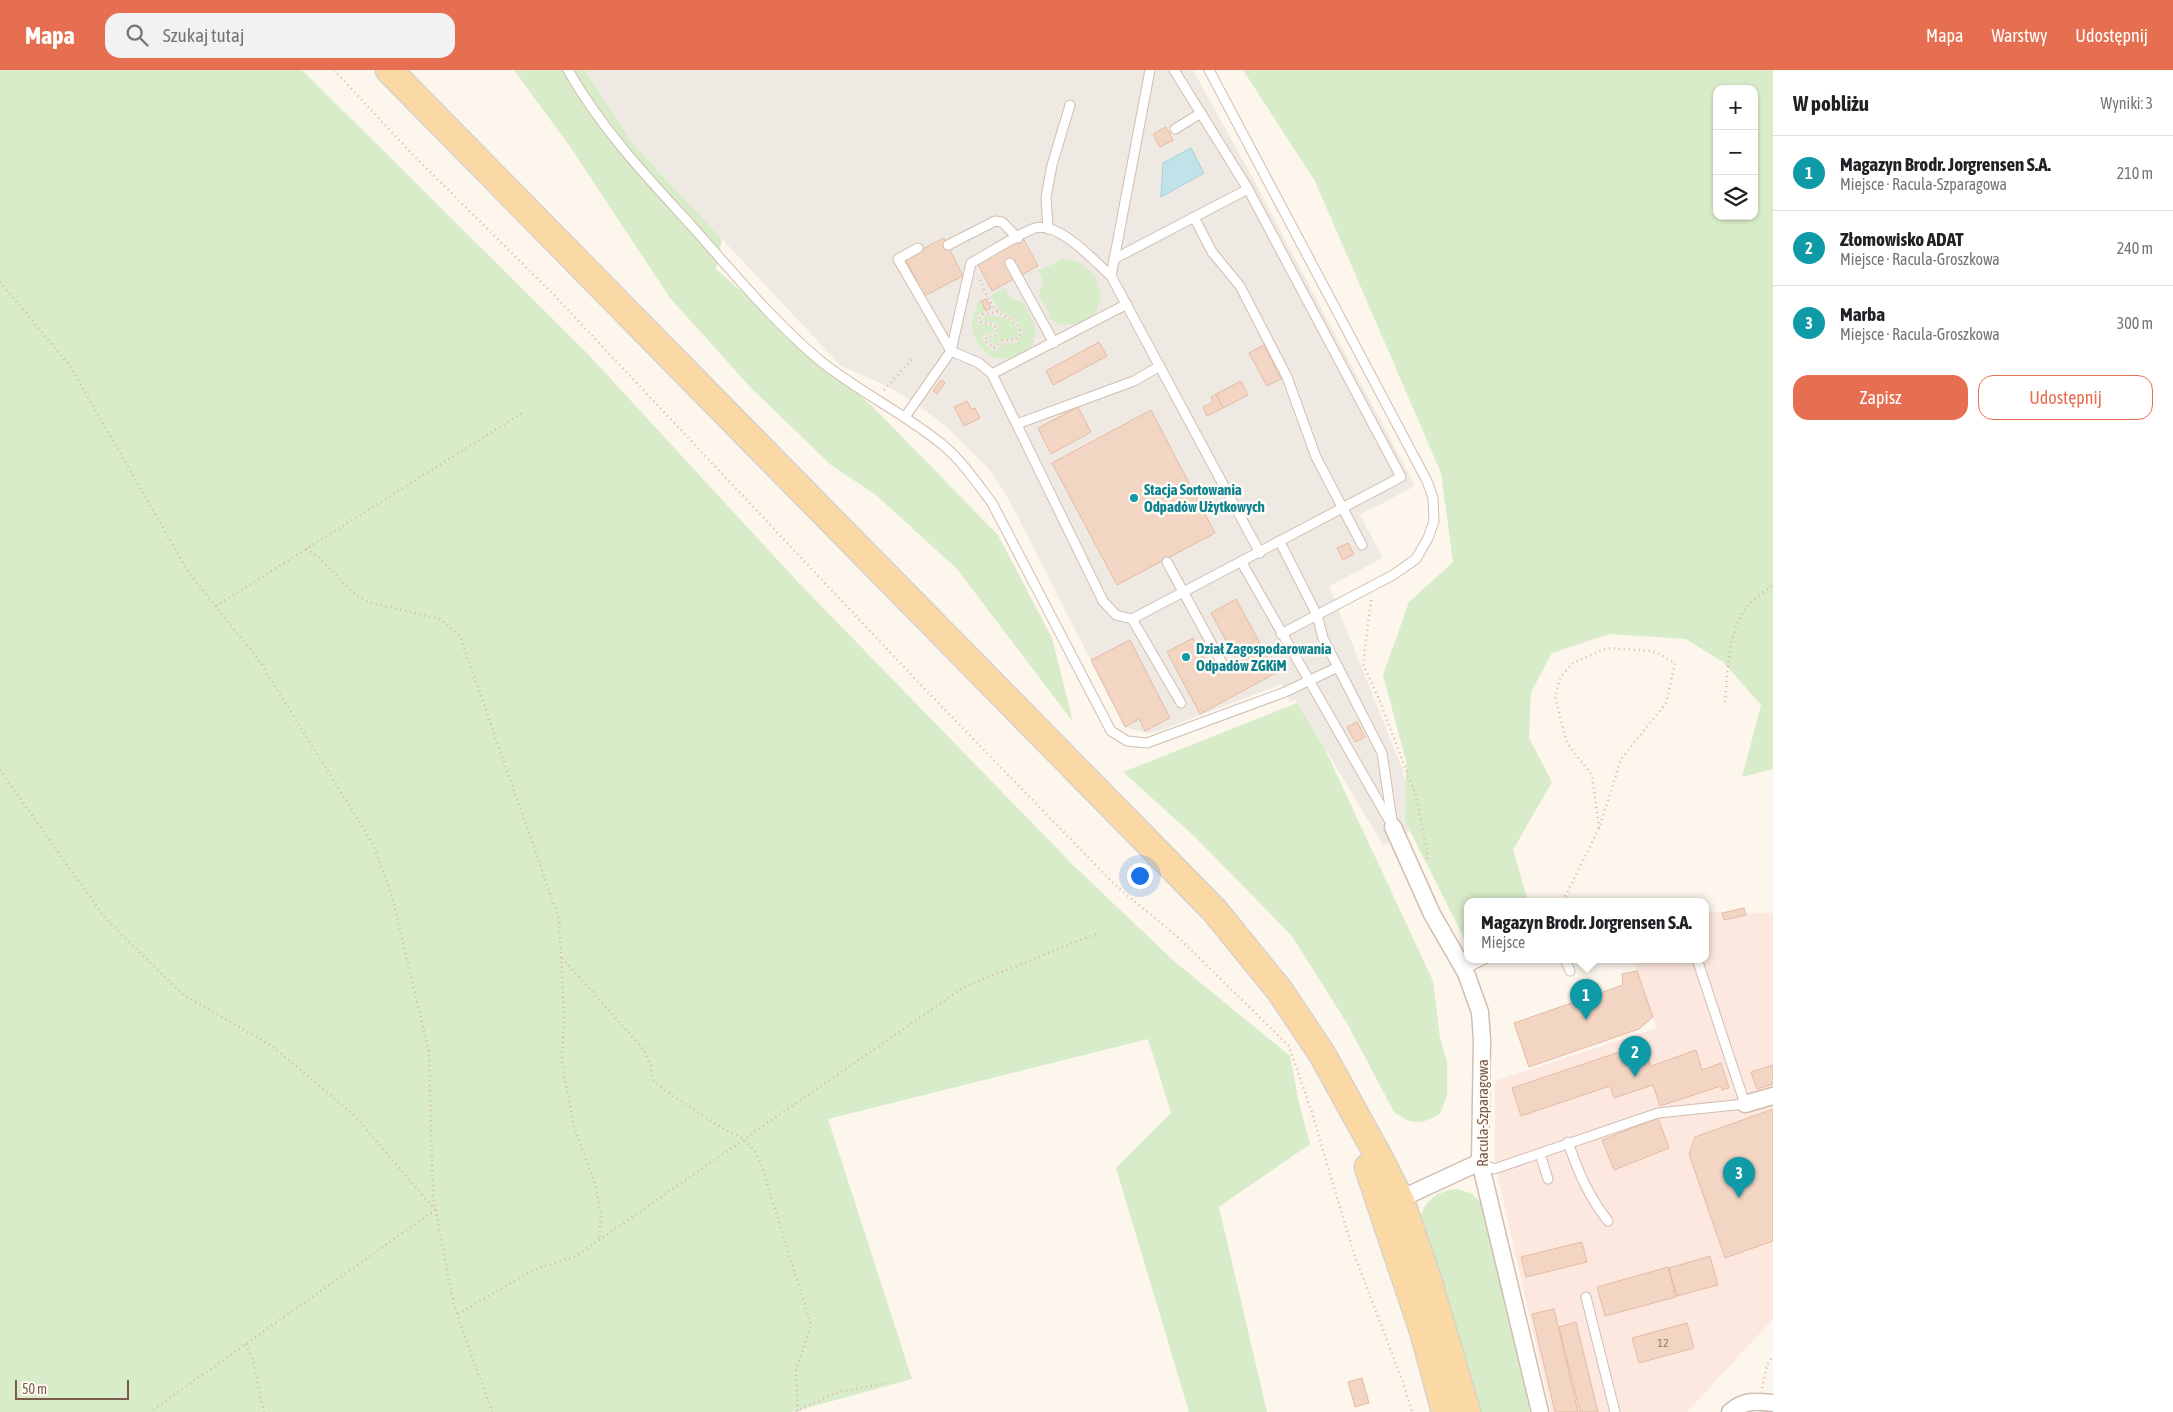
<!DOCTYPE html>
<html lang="pl">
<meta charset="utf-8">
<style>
body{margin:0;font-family:"Asap Condensed",sans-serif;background:#f2f2f2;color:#202124}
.controls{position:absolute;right:15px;top:15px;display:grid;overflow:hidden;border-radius:10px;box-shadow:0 1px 4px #0004}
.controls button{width:45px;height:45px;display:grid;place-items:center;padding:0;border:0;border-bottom:1px solid #e0e0e0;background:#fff;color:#202124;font:25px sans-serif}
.scale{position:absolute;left:15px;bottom:12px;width:114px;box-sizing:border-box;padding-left:5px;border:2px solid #7a5c4d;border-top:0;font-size:14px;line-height:18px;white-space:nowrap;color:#7a5c4d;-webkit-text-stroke:4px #fffaf3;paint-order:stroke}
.you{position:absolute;left:1139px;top:805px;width:18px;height:18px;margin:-12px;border:4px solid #fff;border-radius:50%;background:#1a73e8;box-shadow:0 0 0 8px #1a73e833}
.badge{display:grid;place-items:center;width:32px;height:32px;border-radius:50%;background:#e76f51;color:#fff;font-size:16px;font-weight:700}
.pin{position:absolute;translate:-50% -41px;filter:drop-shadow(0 1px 2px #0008)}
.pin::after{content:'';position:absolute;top:26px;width:18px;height:15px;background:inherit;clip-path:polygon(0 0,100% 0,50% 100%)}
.popup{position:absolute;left:1464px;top:828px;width:245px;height:65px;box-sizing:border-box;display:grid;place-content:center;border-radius:10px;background:#fff;filter:drop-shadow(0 1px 4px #0005);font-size:16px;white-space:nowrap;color:#757577}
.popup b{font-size:19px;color:#202124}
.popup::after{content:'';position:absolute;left:50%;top:100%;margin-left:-10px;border:10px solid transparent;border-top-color:#fff}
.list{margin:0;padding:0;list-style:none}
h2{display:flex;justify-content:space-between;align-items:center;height:65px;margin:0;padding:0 20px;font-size:21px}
h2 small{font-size:16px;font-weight:400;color:#757577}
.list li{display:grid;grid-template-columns:32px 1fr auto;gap:15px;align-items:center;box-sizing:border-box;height:75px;padding:0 20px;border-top:1px solid #e0e0e0}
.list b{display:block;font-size:19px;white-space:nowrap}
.list p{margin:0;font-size:16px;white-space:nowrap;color:#757577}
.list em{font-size:16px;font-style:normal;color:#757577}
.actions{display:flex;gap:10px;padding:15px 20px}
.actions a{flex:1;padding:11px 0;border:1px solid #e76f51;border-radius:15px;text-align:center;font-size:18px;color:#e76f51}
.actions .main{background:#e76f51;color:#fff}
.icon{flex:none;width:28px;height:28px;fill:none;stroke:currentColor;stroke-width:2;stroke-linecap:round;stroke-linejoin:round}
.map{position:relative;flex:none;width:1773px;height:1342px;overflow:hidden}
header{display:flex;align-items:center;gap:30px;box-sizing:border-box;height:70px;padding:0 25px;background:#e76f51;color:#fff}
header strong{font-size:24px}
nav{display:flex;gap:28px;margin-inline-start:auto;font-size:18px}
.search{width:350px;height:45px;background:#f2f2f2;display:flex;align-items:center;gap:12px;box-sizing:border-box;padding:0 18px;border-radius:15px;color:#757577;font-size:19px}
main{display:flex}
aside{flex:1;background:#fff}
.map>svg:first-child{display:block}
</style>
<header>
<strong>Mapa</strong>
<div class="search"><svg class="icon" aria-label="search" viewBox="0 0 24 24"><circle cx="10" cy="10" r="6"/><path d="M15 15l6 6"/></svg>Szukaj tutaj</div>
<nav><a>Mapa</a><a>Warstwy</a><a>Udostępnij</a></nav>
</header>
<main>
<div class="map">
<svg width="1773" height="1342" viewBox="0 0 1773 1342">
<rect width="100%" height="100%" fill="#fdf6ec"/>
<!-- commercial -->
<polygon fill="#fde8e0" points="1705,842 1773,843 1773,1249 1687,1342 1551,1342 1495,1094 1495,1011 1657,958 1633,889 1705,889"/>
<!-- industrial -->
<polygon fill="#efe9e4" points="585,0 1193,0 1251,105 1415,416 1360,445 1383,488 1329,516 1402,698 1416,758 1383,775 1296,630 1290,631 1282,614 1159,661 1145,663 1125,657 1006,424 988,398 946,356 915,333 887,316 841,296 632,73"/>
<!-- green -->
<g fill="#d8ecc9" fill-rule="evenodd">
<polygon points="0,0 302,0 587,283 796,510 1074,796 1174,891 1290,986 1299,1033 1310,1074 1219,1137 1267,1342 1189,1342 1116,1098 1171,1043 1148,969 828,1049 912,1309 792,1342 0,1342"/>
<polygon points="514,0 585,0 632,73 722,169 716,199 872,336 998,465 1052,568 1073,652 957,499 876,425 831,395 751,318 670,228 571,78"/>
<path d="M1243,0H1773V699L1742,707L1761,635L1723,592L1686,569L1609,564L1552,583L1531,622L1529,668L1552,712L1513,780L1528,831H1467V874L1405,751L1406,691L1383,605L1409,532L1453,492L1441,403L1315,111ZM1717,19H1754V146H1717Z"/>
<path d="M1064,189C1084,189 1103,209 1100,230C1096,255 1065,262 1048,247L1050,245L1039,226L1043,212L1039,202H1035Z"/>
<path d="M1005,218L1010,228L1024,233C1028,241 1033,249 1035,258C1040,292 984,304 973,262C969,247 977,243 977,233L981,231L986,241L978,245L979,254L990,255L996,262L982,266C982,273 989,279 995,281L1003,273H1016L1022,263L1018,253L999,240L990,226Z"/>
<path d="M984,245C996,246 1022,248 1017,267L1013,269L1002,270L993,276L988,269L997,266L998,259L994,253L982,251Z"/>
<path d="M1297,633L1323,675L1433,911L1440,968L1447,992V1025L1440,1044C1421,1055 1412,1055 1394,1042L1348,955L1292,866L1195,767L1123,702Z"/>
<path d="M1456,1119L1471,1123L1484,1136L1532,1342H1472L1420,1147C1425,1130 1438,1121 1456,1119Z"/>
</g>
<!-- water -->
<polygon fill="#bfe3e8" stroke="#a5d3da" points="1191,78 1204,103 1161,127 1163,93"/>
<!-- building -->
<g fill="#f3d5c3" stroke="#e6bba3">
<polygon points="1166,57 1173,70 1160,77 1153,64"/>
<polygon points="944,168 963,206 924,226 905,188"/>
<polygon points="1023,168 1038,196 992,221 977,193"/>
<polygon points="986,229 991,238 986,241 981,231"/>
<polygon points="1099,272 1107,286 1053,315 1046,301"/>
<polygon points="1264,275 1281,309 1267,316 1249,283"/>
<polygon points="941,310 945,313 937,324 933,321"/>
<polygon points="1241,311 1248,325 1223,338 1216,324"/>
<polygon points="1216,324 1223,338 1207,346 1203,337 1213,332 1211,327"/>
<polygon points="967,331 971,339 975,338 980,348 964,356 954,337"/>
<polygon points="1078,337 1091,362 1051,384 1038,358"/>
<polygon points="1151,340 1215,463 1117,515 1052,393"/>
<polygon points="1348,473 1354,484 1343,490 1337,478"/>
<polygon points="1236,529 1276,603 1200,644 1167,582 1193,568 1212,604 1237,591 1211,543"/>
<polygon points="1130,570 1170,648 1145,661 1139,649 1125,657 1091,590"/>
<polygon points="1357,652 1365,667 1355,672 1347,657"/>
<polygon points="1744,838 1746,845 1724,850 1722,843"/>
<polygon points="1637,901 1653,947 1639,959 1529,997 1514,953 1623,915 1622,904"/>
<polygon points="1643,974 1651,996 1696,980 1702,1000 1721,993 1729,1018 1722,1020 1721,1016 1660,1036 1653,1015 1614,1028 1610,1016 1521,1046 1512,1018"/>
<polygon points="1773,995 1773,1014 1757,1019 1751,1002"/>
<polygon points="1773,1039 1773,1171 1725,1188 1689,1084 1695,1067"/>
<polygon points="1658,1048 1669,1078 1614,1100 1602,1070"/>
<polygon points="1582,1172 1587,1192 1526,1207 1521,1187"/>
<polygon points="1710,1186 1718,1215 1677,1226 1669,1198"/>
<polygon points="1668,1197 1676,1227 1605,1246 1597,1217"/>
<polygon points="1554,1239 1578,1342 1555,1342 1532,1244"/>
<polygon points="1576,1252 1598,1342 1580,1342 1559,1257"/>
<polygon points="1687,1253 1694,1278 1639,1293 1632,1268"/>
<polygon points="1362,1308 1369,1333 1355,1337 1348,1312"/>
</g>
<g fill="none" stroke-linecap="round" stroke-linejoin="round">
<!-- service casing -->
<g stroke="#d1beb0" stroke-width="11">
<g id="service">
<path d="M568,0C601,58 645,105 690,154C731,200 771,249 818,289C857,321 904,343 943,375C962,391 977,413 992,433L1111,661L1127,671L1147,673L1285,622L1338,597"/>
<polyline points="1150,0 1111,206 1260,483"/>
<polyline points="1209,0 1427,411 1433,428 1434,451 1428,468 1416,489 1393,505 1281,564"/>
<polyline points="1175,59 1201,43"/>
<polyline points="1194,147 1212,182 1240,216 1287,307 1316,387 1362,475"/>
<polyline points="1048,159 1046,127 1052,95 1070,35"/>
<polyline points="948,175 995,151 1002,152 1018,168"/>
<polyline points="1114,189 1248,119 1174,0"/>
<polyline points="1010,193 1054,273"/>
<path d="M1111,206C1095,192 1059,151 1035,158C1018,164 988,184 971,193L951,281L979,293L992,304L1103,531L1116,545L1132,549L1401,407L1248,119"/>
<polyline points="992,304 1127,234"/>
<polyline points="905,347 951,281 898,189 918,178"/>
<polyline points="1017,354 1134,311 1160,296"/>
<polyline points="1167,492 1223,595"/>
<polyline points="1242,493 1393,757 1382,683 1323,568 1317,545 1280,472"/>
<polyline points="1132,549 1181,633"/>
<polyline points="1565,889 1570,901"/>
<polyline points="1464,899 1485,889"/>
<path d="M1568,1072C1578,1102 1589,1127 1608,1151"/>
<polyline points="1540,1084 1548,1109"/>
<polyline points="1480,1092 1494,1099 1658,1043 1745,1034 1697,889"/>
<polyline points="1586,1227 1615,1342"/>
</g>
</g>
<!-- minor casing -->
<g stroke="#d1beb0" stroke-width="19">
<g id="minor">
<polyline points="1393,757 1432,844 1466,903 1480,942 1482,970 1480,1092 1540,1342"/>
<polyline points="1745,1034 1773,1026"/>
<polyline points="1401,1131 1413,1123 1480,1092"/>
<path d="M1730,1342C1744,1330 1755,1331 1773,1333"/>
</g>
</g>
<!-- primary casing -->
<g stroke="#dad1cd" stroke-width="29">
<g id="primary">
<polyline points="389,0 1170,795 1215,841 1280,921 1322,984 1380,1089 1401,1131 1429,1213 1467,1342"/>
<polyline points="1368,1097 1424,1264 1445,1342"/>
</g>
</g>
<!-- path -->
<g stroke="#d9b8a5" stroke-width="2.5" stroke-dasharray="1 4" stroke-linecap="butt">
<polyline points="334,0 411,83 553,224 918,612 1116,816 1180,869 1289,976 1311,1040 1354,1184 1404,1315 1412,1342"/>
<path d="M980,210C984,219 988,231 995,239C1002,247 1032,257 1015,270L1002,271L994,278L985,271L987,267L996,265L997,259L992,254L981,252L979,249L983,244L998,242"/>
<polyline points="0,212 70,296 189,503 258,589 373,774 392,826 429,983 433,1127 454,1236 492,1342"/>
<polyline points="884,320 912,289"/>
<path d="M306,479C330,493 343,520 368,532L440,549L460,566L559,849L564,944L562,992L574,1057L596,1116L601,1146L599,1170"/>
<polyline points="1371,530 1363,594 1379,629 1416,726 1428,785 1426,792"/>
<polyline points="216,536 522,343"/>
<path d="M1725,632C1728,603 1727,570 1742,544C1749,532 1762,523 1773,515"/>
<polyline points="0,700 105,848 182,924 272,976 355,1046 435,1140 150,1342"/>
<polyline points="1563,831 1599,758 1621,689 1666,633 1675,593 1653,581 1607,578 1573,593 1560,608 1555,627 1567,673 1592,705 1599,758"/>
<polyline points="562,888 644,980 651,996 653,1010 673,1026 722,1058 744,1069 754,1080 761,1094 811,1255 796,1301 798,1341"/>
<polyline points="458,1244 533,1200 576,1186 964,917 1098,863"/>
<polyline points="246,1274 252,1287 264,1342"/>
<polyline points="1762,1318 1767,1295 1773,1286"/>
<polyline points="796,1342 834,1323 886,1313"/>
</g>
<!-- service -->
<use href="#service" stroke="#fff" stroke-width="9"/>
<!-- minor -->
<use href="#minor" stroke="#fff" stroke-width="16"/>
<!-- primary -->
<use href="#primary" stroke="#fbd9a5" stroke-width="26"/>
</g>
<!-- markers -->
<g fill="#0f9aa8" stroke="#fffaf3" stroke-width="2">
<circle cx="1134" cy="428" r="5"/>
<circle cx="1186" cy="587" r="5"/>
</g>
<g text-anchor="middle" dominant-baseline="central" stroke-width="5" stroke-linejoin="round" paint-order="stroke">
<!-- number labels -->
<g font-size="12" fill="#987a6a">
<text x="1663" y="1273">12</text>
</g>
<!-- culture labels -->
<g font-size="15" font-weight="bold" fill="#0d838f" stroke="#fffaf3" text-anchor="start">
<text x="1144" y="419">Stacja Sortowania<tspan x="1144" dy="17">Odpadów Użytkowych</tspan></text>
<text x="1196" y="578">Dział Zagospodarowania<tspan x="1196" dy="17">Odpadów ZGKiM</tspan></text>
</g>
<!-- street labels -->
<g font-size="15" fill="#7a5c4d" stroke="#fffaf3">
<text transform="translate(1482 1043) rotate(-90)">Racula-Szparagowa</text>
</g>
</g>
</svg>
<div class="controls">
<button>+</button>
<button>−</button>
<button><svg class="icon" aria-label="layers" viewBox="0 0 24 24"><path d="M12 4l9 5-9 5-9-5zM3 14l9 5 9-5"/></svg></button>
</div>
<div class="scale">50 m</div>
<div class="you"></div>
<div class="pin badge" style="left:1586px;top:950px;background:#0f9aa8">1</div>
<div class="popup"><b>Magazyn Brodr. Jorgrensen S.A.</b>Miejsce</div>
<div class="pin badge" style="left:1635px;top:1007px;background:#0f9aa8">2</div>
<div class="pin badge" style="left:1739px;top:1128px;background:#0f9aa8">3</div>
</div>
<aside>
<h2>W pobliżu<small>Wyniki: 3</small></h2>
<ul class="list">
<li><span class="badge" style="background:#0f9aa8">1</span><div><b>Magazyn Brodr. Jorgrensen S.A.</b><p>Miejsce · Racula-Szparagowa</p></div><em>210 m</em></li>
<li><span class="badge" style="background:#0f9aa8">2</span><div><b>Złomowisko ADAT</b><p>Miejsce · Racula-Groszkowa</p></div><em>240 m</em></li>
<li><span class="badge" style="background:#0f9aa8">3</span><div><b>Marba</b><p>Miejsce · Racula-Groszkowa</p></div><em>300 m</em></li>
</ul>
<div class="actions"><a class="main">Zapisz</a><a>Udostępnij</a></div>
</aside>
</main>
